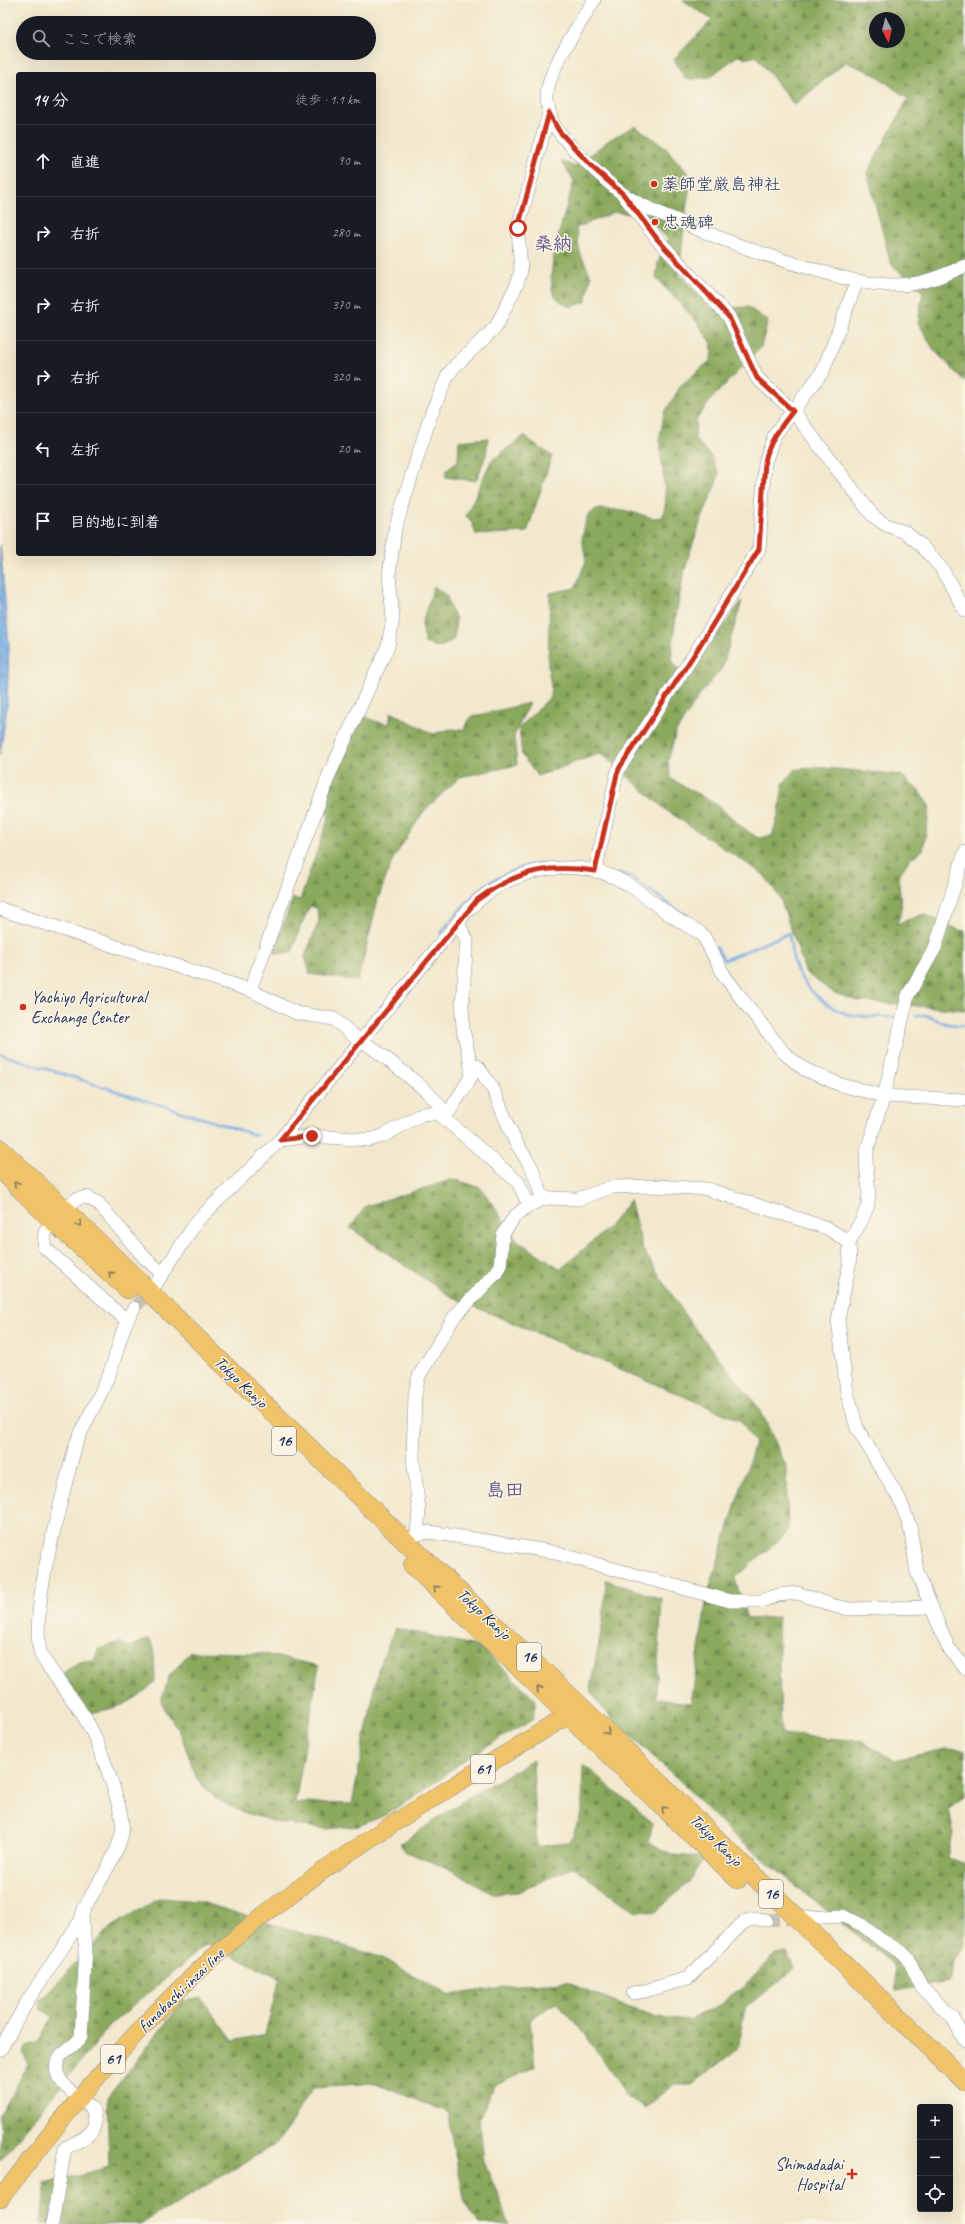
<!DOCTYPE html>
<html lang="ja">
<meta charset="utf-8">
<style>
body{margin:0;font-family:Caveat,"Klee One",sans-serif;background:#242831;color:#f1f3f6}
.controls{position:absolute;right:12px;bottom:12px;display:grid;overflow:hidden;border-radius:4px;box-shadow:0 4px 16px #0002}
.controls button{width:36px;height:36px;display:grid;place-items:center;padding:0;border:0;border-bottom:1px solid #363941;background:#171b24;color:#f1f3f6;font:20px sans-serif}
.compass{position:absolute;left:869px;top:12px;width:36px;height:36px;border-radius:50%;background:#171b24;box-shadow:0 4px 16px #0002;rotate:173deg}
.stop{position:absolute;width:12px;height:12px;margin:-9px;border:3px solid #c8321e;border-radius:50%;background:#fff}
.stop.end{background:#c8321e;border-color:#fff;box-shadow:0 1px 4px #0008}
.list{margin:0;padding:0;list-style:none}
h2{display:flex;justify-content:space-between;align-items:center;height:52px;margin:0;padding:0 16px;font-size:17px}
h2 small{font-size:13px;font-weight:400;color:#9ea1a6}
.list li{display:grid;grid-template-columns:26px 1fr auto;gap:12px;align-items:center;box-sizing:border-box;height:72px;padding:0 16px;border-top:1px solid #363941}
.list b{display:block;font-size:15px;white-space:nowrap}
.list em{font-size:13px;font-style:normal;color:#9ea1a6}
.icon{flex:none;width:22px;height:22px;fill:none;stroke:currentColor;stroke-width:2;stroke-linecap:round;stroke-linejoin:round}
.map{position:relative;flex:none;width:965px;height:2224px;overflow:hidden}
.search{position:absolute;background:#171b24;box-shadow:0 4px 16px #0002;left:16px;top:16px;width:360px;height:44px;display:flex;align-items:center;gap:10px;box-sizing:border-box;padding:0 14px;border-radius:22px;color:#9ea1a6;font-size:15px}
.panel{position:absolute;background:#171b24;box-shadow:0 4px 16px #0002;left:16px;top:72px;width:360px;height:484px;border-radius:4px}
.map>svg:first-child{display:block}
</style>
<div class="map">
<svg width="965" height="2224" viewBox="0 0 965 2224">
<defs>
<pattern id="forest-firs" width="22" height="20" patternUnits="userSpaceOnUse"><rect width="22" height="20" fill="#8aa95c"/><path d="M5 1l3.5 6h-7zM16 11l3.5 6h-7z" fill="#708a4f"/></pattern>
<pattern id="water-ripples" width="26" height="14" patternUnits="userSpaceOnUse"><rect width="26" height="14" fill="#78ade6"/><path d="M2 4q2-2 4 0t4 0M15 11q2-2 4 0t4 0" fill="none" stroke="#628dbe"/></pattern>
</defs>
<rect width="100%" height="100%" fill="#fcf5e5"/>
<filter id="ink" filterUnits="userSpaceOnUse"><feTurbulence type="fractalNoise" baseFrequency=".025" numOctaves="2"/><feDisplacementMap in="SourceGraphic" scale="8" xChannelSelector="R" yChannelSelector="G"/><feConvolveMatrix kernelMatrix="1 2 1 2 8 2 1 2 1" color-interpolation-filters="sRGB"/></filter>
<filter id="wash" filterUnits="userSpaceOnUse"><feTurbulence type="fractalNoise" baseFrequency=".012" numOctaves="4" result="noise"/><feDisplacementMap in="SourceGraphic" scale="16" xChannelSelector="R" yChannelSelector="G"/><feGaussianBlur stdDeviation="0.9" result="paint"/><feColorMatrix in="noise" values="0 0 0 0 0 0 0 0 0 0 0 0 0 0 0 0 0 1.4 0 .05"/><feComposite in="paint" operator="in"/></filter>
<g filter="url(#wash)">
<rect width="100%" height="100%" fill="#f2e8cd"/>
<!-- forest -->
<g fill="url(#forest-firs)" stroke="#526c5d" fill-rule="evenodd">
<path d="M683,0H965V382L934,350L918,322L923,292L891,264L867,173L908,99L876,75L846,62L794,105L756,56L749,58L737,56L710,77L686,80L674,59L712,20ZM875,18H899V42H875Z"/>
<path d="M635,126L663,145L692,178L687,202L679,274L710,308L748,307L768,321L761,347L714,396L696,420L695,439L710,455L719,474C712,497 701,518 694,540C680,579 675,619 671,661L686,676L742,601L722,668L701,693L676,732L668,761L671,779L716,804L742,827L758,838L772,836L779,812L783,784L795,770L814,767L901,775L918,790L930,807L923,850L909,860L898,876L902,912L896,924L924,914L959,930L965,931V1010L858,1001L834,993L806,973L780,898L764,875L666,810L601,753L537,776L522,755L519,728L550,697L551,687L548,665L550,593L575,588L586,561L582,538L587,516L596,509L624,510L653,518L663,517L666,501L659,441L664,414L681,385L711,360L712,343L696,321L656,278L658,263L668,239L646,216L615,212L576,228L580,253L591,276L586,302L568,307C564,303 556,299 554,294C543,274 568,204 574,181L561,161L575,167L609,140Z"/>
<polygon points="524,436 552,456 527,532 476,535 472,522 466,516 491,461"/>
<polygon points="488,438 486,455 476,481 445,477 447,469 458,461 459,441"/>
<polygon points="434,586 447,596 450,608 456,618 454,639 440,648 425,643 422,623"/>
<polygon points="529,703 514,736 517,765 460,777 424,811 393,859 378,899 358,981 310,974 305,956 319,921 317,908 310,906 299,930 292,953 273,953 293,898 300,900 329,816 322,809 346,748 363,715 374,721 389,724 391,712 433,734 451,729 463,730 471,717"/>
<polygon points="454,1179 481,1188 518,1241 561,1269 609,1227 630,1200 643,1250 689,1321 760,1409 786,1466 788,1532 735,1578 747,1619 778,1617 781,1734 861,1741 894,1760 946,1749 965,1750 965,1796 949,1808 953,1832 948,1858 965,1864 965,1945 955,1959 949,1982 896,1991 894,1965 730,1832 678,1779 606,1713 590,1689 603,1621 606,1580 662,1599 656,1699 691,1703 707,1596 755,1443 741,1421 450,1296 350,1228 366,1206"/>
<polygon points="395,1628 481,1647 536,1700 533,1719 467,1758 419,1794 385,1815 359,1826 325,1829 279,1823 240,1811 216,1799 197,1779 181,1735 161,1702 169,1676 190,1652 260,1653 319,1666 295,1803 352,1804 378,1670"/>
<path d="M149,1639L154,1648L155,1682C131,1704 122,1707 90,1713L63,1673L80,1661H94L98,1649L120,1642L129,1647Z"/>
<polygon points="533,1760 537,1847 570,1842 582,1812 583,1764 652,1823 649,1843 673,1855 699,1857 703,1861 695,1870 692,1879 656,1912 634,1911 573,1867 518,1892 495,1894 447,1868 406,1852 400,1844 467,1798"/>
<polygon points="160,1898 198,1901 380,1957 450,1995 525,1984 566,1982 623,2006 658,2017 688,2020 714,2008 743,1988 775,1954 787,1952 794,1969 745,2009 737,2050 692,2085 674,2085 645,2108 628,2097 580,2027 556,2003 530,2019 535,2067 494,2086 479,2118 484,2161 510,2224 479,2224 465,2202 452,2140 449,2113 376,2083 313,2087 279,2142 141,2224 41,2224 45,2184 109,2167 107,2098 183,2001 202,1998 233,2041 265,2034 280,1978 207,1944 110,2025 0,2161 0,2116 28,2064 23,2052 27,2046 37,2043 53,2016 40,2009 39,2001 111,1927"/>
</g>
<!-- water -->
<polygon fill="url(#water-ripples)" stroke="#4a6ea2" points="0,544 9,646 7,707 0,755"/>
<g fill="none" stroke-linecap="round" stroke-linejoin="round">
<!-- stream -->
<g stroke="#78ade6" stroke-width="2.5">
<polyline points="619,873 633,878 692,921"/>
<path d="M441,933C470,895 495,869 544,863"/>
<path d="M716,947L724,960L789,933C791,946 792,961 798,973C807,990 828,1008 847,1014C862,1018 881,1016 897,1017"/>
<polyline points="915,1015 925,1015 947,1024 965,1026"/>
<polyline points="0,1054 258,1136"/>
</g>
</g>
</g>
<g filter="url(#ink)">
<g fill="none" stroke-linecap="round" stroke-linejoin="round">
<!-- minor-tunnel -->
<g stroke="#c7c3b7" stroke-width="13" stroke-dasharray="13 6" stroke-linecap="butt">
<polyline points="134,1308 153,1288"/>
<polyline points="766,1920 801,1918"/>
</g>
<!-- minor casing -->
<g stroke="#868c96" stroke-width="14">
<g id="minor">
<path d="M594,0C581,23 544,74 547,100C548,108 549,116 553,123C562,140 606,182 623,194C642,207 666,216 688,225C730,243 772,258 816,270C843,278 868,285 896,285C922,285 942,276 965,266"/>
<polyline points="625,197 658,240 729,317 757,378 793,411 873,516 886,525 905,532 921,545 942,569 965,611"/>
<polyline points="965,852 935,948 908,995 884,1096 867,1150 866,1163 869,1192 868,1205 862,1220 849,1242 850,1261 838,1320 847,1392 857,1428 900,1500 910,1527 917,1572 948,1647 965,1668"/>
<polyline points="595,871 617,774 620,767 697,650 759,549 765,463 774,436 823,371 857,281"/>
<polyline points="0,909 250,990 296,1013 334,1019 361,1042"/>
<polyline points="250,990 329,775 388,646 393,618 389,575 395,529 431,414 448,375 455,366 496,327 517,284 521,271 518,228 549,113"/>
<path d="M362,1040C377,1052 440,1097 443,1112"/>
<polyline points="471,1066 477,1066 492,1087 515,1141 532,1168 543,1199"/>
<polyline points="437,1112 518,1182 529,1205"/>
<polyline points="280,1140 312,1136 369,1140 383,1136 422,1114 449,1112 471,1077 471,1066 463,1029 462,1006 467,940 458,924"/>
<polyline points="64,1209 77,1199 87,1197 98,1203 144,1257 163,1274"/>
<polyline points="54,1222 45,1231 44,1247 126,1320"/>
<path d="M153,1288L198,1220L280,1140L468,910C510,866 580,853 632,887C646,896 658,907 672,916C682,923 693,928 703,935L724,975L738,994L784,1053L804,1069L841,1085L884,1096L965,1100"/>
<polyline points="417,1534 419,1511 413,1457 415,1394 419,1376 454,1317 496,1273 500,1265 503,1234 515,1216 529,1205 546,1198 578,1199 612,1187 656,1186 707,1189 827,1228 849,1242"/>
<polyline points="411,1539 417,1534 430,1532 548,1551 730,1601 762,1601 778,1595 798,1593 834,1606 850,1609 932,1607"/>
<polyline points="805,1918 843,1916 862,1925 881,1940 902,1952 908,1958 922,1988 953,2018 965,2041"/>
<polyline points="633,1993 645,1991 688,1978 744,1922 753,1919 766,1920"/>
<path d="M0,2050L28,2000L81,1920L84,1909C95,1888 118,1855 122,1833C126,1814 97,1738 86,1720C73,1698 55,1678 41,1655C28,1610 63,1496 75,1447C84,1423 98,1401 108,1377C118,1355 120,1328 134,1308"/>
<path d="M52,2224L65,2148C85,2137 101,2135 92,2108C77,2095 43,2077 62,2054C68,2048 76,2045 81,2037L86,1948L81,1920"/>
</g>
</g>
<!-- major casing -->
<g stroke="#868c96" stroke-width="18">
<path id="major" d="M0,2199C72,2104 148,2011 240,1934C341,1850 456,1785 567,1716L577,1706"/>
</g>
<!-- highway casing -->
<g stroke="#868c96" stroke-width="20">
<g id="highway">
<polyline points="0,1149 64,1209 407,1543 579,1705 965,2082"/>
<polyline points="0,1168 54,1222 128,1289"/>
<polyline points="413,1565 738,1879"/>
</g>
</g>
<!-- minor -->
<use href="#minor" stroke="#fff" stroke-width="13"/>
<!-- major -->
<use href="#major" stroke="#f1c369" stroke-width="17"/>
<!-- highway -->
<use href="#highway" stroke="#f1c369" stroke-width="19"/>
</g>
<!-- one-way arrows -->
<defs><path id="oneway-chevron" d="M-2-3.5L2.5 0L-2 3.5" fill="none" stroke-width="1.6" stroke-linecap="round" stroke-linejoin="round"/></defs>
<g stroke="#7b7263">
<use href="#oneway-chevron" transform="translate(16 1184) rotate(-135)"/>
<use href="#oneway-chevron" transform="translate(79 1224) rotate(45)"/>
<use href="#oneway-chevron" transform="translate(111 1274) rotate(-138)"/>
<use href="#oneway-chevron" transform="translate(436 1588) rotate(-136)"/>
<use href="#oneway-chevron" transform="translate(539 1689) rotate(-136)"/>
<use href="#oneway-chevron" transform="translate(607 1732) rotate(45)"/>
<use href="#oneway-chevron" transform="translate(664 1809) rotate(-137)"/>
</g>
</g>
<g fill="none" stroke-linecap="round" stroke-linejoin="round" filter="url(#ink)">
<!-- route -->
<path stroke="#c8321e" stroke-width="5" d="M312,1136L280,1140L477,900C516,871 547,864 595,871L617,774L620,767L697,650L759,549L765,462C769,441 780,428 793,411L757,378L729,317L658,240L623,194L592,167L559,131L549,113L518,228"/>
</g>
<!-- markers -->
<g fill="#c8321e" stroke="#fcf5e5" stroke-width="1.5">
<circle cx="654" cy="184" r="4"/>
<circle cx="655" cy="222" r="4"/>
<circle cx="23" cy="1007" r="4"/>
<path d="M850 2168h4v4h4v4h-4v4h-4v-4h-4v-4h4z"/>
</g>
<g text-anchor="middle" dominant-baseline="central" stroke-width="3" stroke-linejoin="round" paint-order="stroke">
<!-- shield labels -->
<g fill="#fcf5e5" stroke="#5e6a86" stroke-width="1">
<rect x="272" y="1427" width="24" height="28" rx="3"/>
<rect x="517" y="1643" width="24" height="28" rx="3"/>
<rect x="471" y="1755" width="24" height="28" rx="3"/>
<rect x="759" y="1880" width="24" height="28" rx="3"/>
<rect x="101" y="2045" width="24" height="28" rx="3"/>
</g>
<g font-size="16" font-weight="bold" fill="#1b2f5e">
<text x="284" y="1441">16</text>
<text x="529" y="1657">16</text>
<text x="483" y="1769">61</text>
<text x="771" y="1894">16</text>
<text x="113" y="2059">61</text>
</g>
<!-- poi labels -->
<g font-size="17" fill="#1b2f5e" stroke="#fcf5e5" text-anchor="start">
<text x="662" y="184">薬師堂厳島神社</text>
<text x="663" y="222">忠魂碑</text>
<text x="31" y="997">Yachiyo Agricultural<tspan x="31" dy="20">Exchange Center</tspan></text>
<text x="843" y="2164" text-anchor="end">Shimadadai<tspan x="843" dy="20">Hospital</tspan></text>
</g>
<!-- street labels -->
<g font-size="17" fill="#1b2f5e" stroke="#fcf5e5">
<text transform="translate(241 1382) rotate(44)">Tokyo Kanjo</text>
<text transform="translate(484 1614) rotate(43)">Tokyo Kanjo</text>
<text transform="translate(716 1840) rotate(45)">Tokyo Kanjo</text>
<text transform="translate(181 1990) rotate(-44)">funabashi-inzai line</text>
</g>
<!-- quarter labels -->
<g font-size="19" font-weight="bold" fill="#61598c" stroke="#fcf5e5">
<text x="553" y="244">桑納</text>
<text x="505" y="1490">島田</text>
</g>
</g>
</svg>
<div class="controls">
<button>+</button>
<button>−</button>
<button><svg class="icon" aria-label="locate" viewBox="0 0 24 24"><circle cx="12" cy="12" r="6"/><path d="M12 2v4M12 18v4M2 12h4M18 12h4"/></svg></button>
</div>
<svg class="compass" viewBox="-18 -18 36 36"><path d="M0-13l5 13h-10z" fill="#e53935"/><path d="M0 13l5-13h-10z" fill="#9ea1a6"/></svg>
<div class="stop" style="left:518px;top:228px"></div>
<div class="stop end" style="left:312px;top:1136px"></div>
<div class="search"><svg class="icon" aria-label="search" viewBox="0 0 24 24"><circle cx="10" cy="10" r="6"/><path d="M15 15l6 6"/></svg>ここで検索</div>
<section class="panel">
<h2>14 分<small>徒歩 · 1.1 km</small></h2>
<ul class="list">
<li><svg class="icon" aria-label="ahead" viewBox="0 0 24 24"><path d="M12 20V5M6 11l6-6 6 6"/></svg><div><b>直進</b></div><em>90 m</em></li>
<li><svg class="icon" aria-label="right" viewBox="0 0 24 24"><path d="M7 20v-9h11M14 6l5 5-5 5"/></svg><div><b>右折</b></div><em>280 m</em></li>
<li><svg class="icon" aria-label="right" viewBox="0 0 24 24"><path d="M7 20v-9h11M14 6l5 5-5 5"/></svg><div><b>右折</b></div><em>370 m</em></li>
<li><svg class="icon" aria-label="right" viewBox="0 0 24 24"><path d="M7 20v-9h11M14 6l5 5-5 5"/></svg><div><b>右折</b></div><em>320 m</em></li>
<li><svg class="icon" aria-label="left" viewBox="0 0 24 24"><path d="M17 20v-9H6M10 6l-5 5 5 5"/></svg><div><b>左折</b></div><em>20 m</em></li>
<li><svg class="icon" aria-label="arrive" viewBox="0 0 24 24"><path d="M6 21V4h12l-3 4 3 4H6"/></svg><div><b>目的地に到着</b></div></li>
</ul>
</section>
</div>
